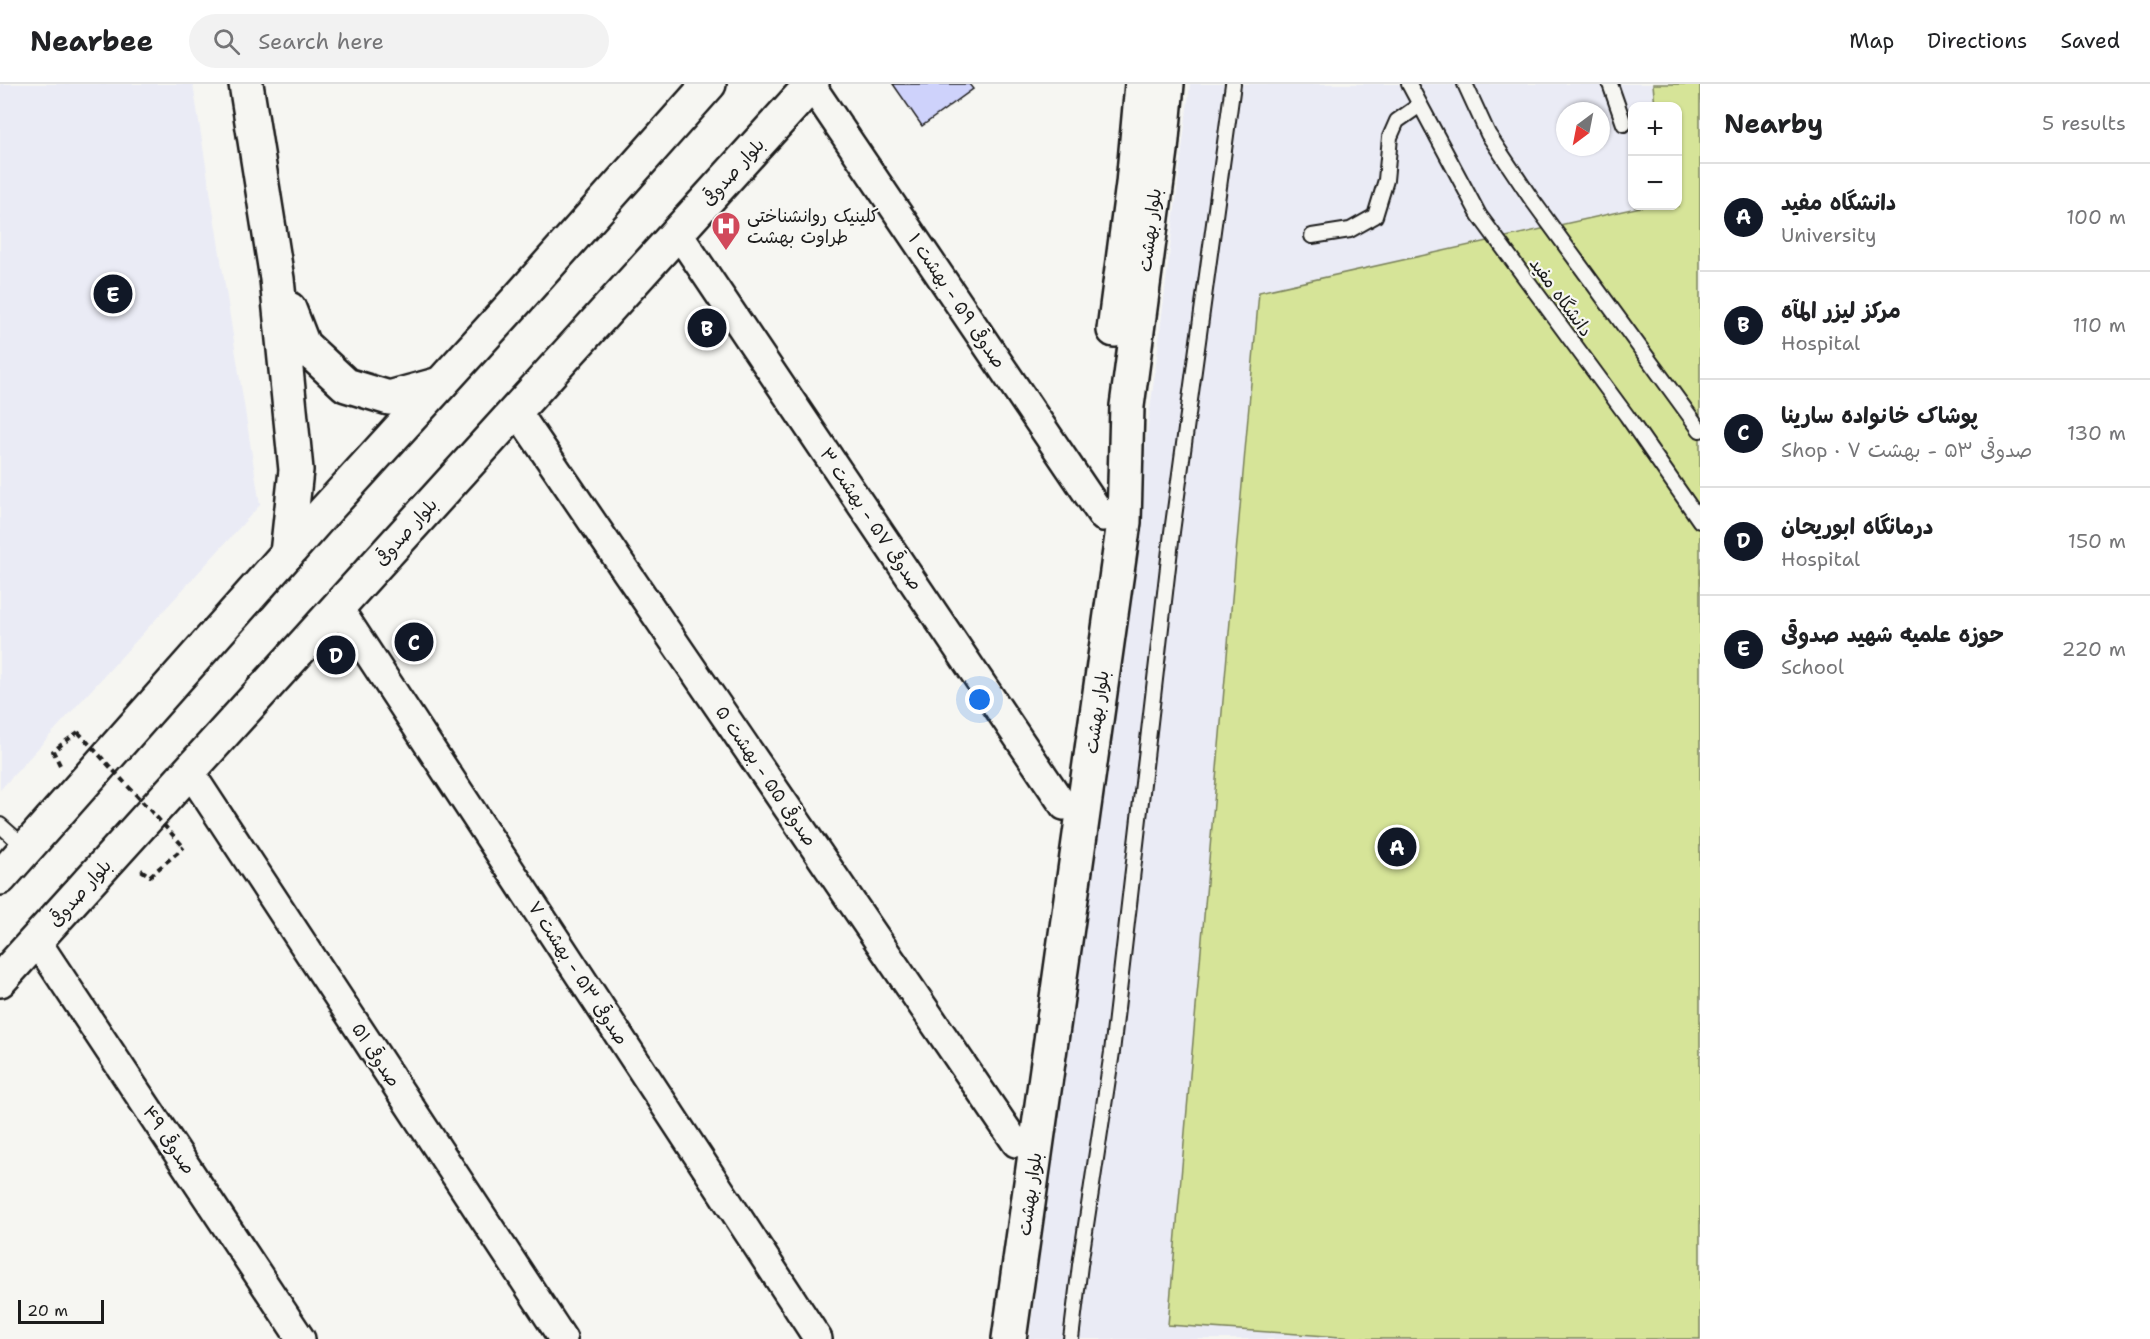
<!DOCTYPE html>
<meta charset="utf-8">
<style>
body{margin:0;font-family:"Shantell Sans","Playpen Sans Arabic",sans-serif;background:#f2f2f2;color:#202124}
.controls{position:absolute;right:18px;top:18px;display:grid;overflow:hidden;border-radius:12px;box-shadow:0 2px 4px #0004}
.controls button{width:54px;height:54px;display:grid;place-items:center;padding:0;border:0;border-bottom:2px solid #e0e0e0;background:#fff;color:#202124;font:30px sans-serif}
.compass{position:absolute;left:1556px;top:18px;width:54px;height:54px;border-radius:50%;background:#fff;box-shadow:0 2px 4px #0004;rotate:212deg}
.scale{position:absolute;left:18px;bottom:15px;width:86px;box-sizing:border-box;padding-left:6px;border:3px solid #1c1c1c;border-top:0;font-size:16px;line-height:21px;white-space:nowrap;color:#1c1c1c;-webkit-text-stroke:4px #f6f6f2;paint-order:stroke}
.you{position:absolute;left:980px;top:616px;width:21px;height:21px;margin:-15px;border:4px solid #fff;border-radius:50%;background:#1a73e8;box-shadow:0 0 0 9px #1a73e833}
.badge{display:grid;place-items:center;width:39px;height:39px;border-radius:50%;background:#111827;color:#fff;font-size:20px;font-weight:700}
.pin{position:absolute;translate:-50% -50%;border:3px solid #fff;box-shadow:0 2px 6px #0006}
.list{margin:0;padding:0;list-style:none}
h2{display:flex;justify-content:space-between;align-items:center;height:78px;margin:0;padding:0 24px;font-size:26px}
h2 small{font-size:20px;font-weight:400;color:#757577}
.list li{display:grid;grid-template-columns:39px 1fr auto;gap:18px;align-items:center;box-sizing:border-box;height:108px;padding:0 24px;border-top:2px solid #e0e0e0}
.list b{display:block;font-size:22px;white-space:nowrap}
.list p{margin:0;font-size:20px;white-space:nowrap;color:#757577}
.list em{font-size:20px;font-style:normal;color:#757577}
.icon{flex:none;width:33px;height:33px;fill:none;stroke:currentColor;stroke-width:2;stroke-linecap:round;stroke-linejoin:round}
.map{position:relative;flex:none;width:1700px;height:1255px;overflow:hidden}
header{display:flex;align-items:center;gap:36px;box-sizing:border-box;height:84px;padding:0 30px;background:#fff;border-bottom:2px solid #e0e0e0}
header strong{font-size:28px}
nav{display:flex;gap:33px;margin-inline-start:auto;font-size:21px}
.search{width:420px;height:54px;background:#f2f2f2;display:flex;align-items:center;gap:15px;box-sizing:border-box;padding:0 21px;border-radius:33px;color:#757577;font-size:22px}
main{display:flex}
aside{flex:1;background:#fff}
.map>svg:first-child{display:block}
</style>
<header>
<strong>Nearbee</strong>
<div class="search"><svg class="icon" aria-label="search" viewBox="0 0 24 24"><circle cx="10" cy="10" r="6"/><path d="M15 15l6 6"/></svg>Search here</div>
<nav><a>Map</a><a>Directions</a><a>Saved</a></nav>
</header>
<main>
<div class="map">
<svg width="1700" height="1255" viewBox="0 0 1700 1255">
<rect width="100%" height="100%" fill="#f6f6f2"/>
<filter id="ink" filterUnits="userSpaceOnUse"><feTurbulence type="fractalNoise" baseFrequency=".0167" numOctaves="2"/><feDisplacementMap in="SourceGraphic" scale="12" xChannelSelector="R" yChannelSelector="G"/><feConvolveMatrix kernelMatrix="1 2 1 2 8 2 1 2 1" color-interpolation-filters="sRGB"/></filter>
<g filter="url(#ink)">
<!-- built -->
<g fill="#eaebf5" fill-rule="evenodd">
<polygon points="0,0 193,0 260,421 0,706"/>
<path d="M1190,0H1700V1255H1029L1157,272ZM1632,22H1678V122H1632ZM1565,27H1601V63H1565Z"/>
</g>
<!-- green -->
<polygon fill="#d6e498" stroke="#79805a" stroke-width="1.5" points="1653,0 1700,0 1700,1255 1369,1255 1168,1241 1259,208 1645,122 1678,122 1678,22 1655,22"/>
<!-- building -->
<polygon fill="#ced2fb" stroke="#1c1c1c" stroke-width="1.5" points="893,0 969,0 973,5 922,42"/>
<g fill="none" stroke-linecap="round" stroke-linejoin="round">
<!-- service casing -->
<g stroke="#1c1c1c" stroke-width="18">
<g id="service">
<polyline points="1409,0 1479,131 1627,332 1700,437"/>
<polyline points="1465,0 1488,50 1530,113 1700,346"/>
<polyline points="1610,0 1624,40"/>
<polyline points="1312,152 1350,146 1375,132 1386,96 1390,53 1397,37 1420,21"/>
<polyline points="0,741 26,764"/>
<polyline points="1071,1255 1080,1181 1112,968 1172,448 1233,0"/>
</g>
</g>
<!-- minor casing -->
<g stroke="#1c1c1c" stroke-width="32">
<g id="minor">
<polyline points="811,1 1103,433"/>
<polyline points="678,149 1064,722"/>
<polyline points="516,326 1016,1059"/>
<polyline points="338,523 818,1255"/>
<polyline points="190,688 563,1255"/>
<polyline points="36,856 301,1255"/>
</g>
</g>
<!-- tertiary casing -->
<g stroke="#1c1c1c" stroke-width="38">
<g id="tertiary">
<polyline points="246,0 277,195 296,386 287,470"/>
<polyline points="289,225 303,261 346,301 389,314 440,300"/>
<polyline points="1114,246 1133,100 1142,0"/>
<polyline points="1009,1255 1124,438 1127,322 1161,66 1167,0"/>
</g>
</g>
<!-- secondary casing -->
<g stroke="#1c1c1c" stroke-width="38">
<g id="secondary">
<polyline points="0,794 324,428 518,215 709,0"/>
<polyline points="0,896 812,0"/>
</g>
</g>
<!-- path -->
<g stroke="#1c1c1c" stroke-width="4" stroke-dasharray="6 4.5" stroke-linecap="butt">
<polyline points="60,681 53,667 78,648"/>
<polyline points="141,786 150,792 184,763"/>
</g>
<!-- service -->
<use href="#service" stroke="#f6f6f2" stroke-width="14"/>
<!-- minor -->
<use href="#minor" stroke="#f6f6f2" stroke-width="27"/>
<!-- tertiary -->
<use href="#tertiary" stroke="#f6f6f2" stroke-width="33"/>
<!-- secondary -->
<use href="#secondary" stroke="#f6f6f2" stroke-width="33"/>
<!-- path-bridge -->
<polyline stroke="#1c1c1c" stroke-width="4" stroke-dasharray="6 4.5" stroke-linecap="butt" points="78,648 184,763"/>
</g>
</g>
<!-- icons -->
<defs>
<g id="hospital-pin" transform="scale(1.5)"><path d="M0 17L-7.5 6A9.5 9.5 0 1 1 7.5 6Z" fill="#d1495b" stroke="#f6f6f2"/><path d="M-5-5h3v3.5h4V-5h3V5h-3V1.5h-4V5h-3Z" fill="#fff"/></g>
</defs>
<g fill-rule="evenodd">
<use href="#hospital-pin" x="726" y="142"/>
</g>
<g text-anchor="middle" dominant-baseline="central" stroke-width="4.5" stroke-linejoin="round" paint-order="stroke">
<!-- street labels -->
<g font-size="18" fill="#1c1c1c" stroke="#f6f6f2">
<text transform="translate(733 88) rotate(-48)">بلوار صدوقی</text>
<text transform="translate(1150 146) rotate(-83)">بلوار بهشت</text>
<text transform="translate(1561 213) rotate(54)">دانشگاه مفید</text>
<text transform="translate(957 217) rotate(56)">صدوقی ۵۹ - بهشت ۱</text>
<text transform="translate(871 435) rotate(56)">صدوقی ۵۷ - بهشت ۳</text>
<text transform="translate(406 448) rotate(-48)">بلوار صدوقی</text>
<text transform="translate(1097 628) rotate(-82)">بلوار بهشت</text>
<text transform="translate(766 692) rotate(56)">صدوقی ۵۵ - بهشت ۵</text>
<text transform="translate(80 809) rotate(-48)">بلوار صدوقی</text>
<text transform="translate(578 889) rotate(57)">صدوقی ۵۳ - بهشت ۷</text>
<text transform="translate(376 971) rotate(57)">صدوقی ۵۱</text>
<text transform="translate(169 1056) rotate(56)">صدوقی ۴۹</text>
<text transform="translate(1030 1110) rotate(-82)">بلوار بهشت</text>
</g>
<!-- poi labels -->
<g font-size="18" fill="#1c1c1c" stroke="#f6f6f2" text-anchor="start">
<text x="747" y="132">کلینیک روانشناختی<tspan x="747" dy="21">طراوت بهشت</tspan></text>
</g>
</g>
</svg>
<div class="controls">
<button>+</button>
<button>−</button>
</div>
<svg class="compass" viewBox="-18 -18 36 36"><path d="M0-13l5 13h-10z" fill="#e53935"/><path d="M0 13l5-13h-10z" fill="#757577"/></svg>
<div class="scale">20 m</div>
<div class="you"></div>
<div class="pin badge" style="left:1397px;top:763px">A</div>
<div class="pin badge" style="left:707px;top:244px">B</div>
<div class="pin badge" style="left:414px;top:558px">C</div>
<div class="pin badge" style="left:336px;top:571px">D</div>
<div class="pin badge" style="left:113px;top:210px">E</div>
</div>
<aside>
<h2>Nearby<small>5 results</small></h2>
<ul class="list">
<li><span class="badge">A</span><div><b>دانشگاه مفید</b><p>University</p></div><em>100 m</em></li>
<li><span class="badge">B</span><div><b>مرکز لیزر المآه</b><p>Hospital</p></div><em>110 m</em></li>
<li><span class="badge">C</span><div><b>پوشاک خانواده سارینا</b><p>Shop · صدوقی ۵۳ - بهشت ۷</p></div><em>130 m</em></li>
<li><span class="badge">D</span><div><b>درمانگاه ابوریحان</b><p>Hospital</p></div><em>150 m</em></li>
<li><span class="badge">E</span><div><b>حوزه علمیه شهید صدوقی</b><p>School</p></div><em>220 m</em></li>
</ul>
</aside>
</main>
